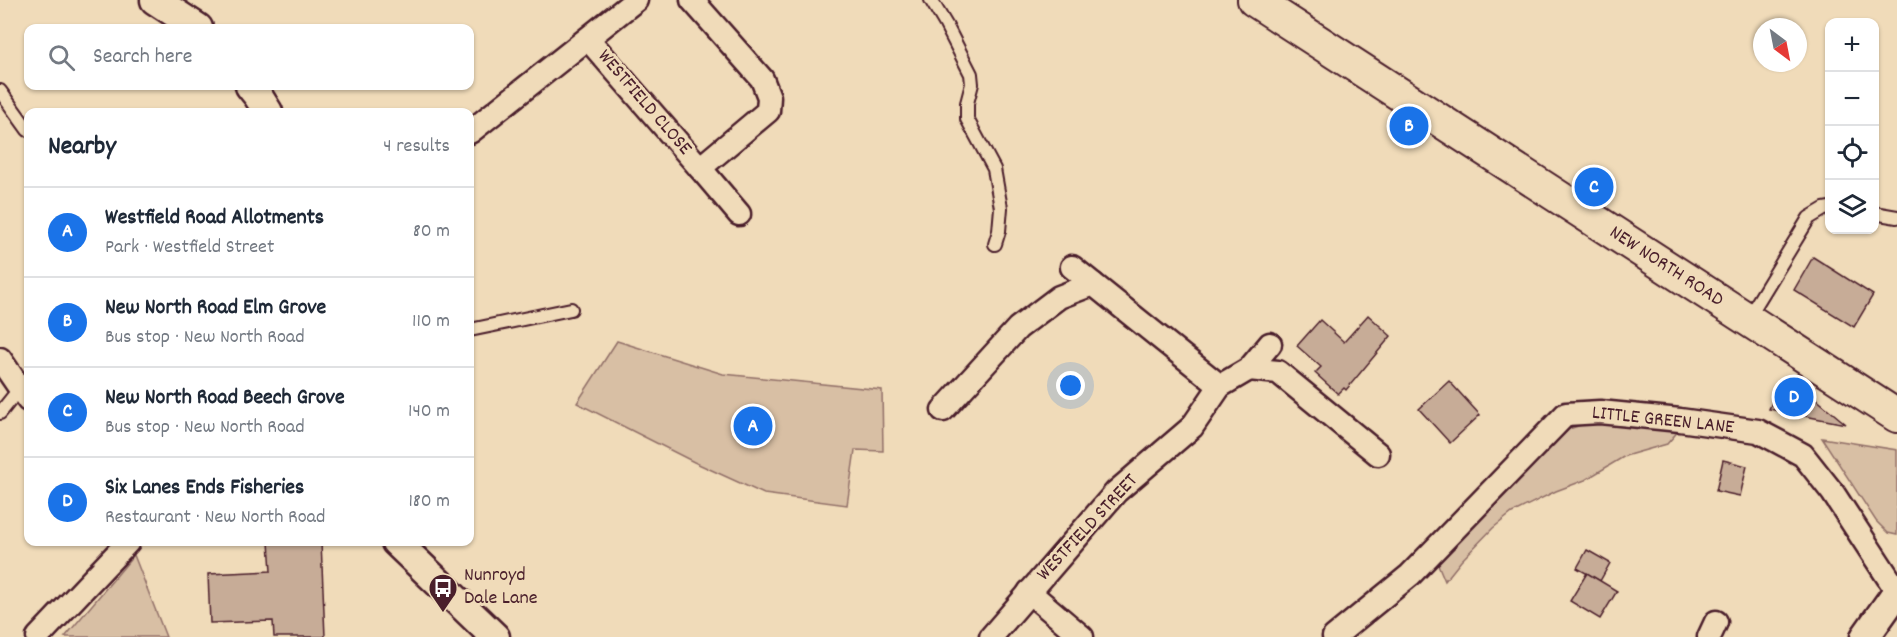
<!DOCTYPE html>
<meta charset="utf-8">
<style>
body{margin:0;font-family:Dekko,sans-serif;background:#f6f6f7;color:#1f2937}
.controls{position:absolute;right:18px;top:18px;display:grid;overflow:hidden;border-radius:12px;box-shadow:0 2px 4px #0004}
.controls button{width:54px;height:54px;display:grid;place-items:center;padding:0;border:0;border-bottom:2px solid #e0e1e3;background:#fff;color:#1f2937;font:30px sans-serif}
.compass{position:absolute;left:1753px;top:18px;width:54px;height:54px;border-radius:50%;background:#fff;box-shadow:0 2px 4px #0004;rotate:148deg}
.you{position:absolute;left:1071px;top:386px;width:21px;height:21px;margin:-15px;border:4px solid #fff;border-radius:50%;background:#1a73e8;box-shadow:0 0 0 9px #1a73e833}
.badge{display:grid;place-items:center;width:39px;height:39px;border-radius:50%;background:#1a73e8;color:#fff;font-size:20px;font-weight:700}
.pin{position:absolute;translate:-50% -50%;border:3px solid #fff;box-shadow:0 2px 6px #0006}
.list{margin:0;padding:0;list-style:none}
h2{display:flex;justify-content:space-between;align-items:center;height:78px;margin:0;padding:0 24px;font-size:26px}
h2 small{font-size:20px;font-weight:400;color:#747a83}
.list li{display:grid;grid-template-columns:39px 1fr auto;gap:18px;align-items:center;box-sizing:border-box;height:90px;padding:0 24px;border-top:2px solid #e0e1e3}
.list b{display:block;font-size:22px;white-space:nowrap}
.list p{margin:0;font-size:20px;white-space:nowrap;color:#747a83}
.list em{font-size:20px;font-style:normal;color:#747a83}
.icon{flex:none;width:33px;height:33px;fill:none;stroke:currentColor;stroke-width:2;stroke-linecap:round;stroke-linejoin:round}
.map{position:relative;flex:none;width:1897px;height:637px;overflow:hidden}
.search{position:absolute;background:#fff;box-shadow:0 2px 4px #0004;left:24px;top:24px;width:450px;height:66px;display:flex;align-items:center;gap:15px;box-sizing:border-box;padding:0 21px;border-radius:12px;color:#747a83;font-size:22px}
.panel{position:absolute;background:#fff;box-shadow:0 2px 4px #0004;left:24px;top:108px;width:450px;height:438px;border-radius:12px}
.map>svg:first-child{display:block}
</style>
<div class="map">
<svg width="1897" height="637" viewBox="0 0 1897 637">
<rect width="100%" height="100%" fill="#f0dbb9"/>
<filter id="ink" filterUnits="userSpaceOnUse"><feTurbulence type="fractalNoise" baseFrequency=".0167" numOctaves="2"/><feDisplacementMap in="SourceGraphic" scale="12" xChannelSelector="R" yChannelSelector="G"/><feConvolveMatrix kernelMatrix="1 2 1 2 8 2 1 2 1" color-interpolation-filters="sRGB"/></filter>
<g filter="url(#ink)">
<!-- green -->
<g fill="#d8bfa4" stroke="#916f68" stroke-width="1.5">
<polygon points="617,341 723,374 882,390 883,451 855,450 847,505 764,494 694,462 577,403"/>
<polygon points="1594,421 1680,429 1667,444 1625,456 1585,480 1556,491 1512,513 1493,528 1461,561 1445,581 1437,562 1569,429"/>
<polygon points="1822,438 1897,450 1897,535 1888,533 1876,521"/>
<polygon points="134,555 166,637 65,637"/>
</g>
<!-- building -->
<g fill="#c7ac97" stroke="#4a1f2b" stroke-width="1.5">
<polygon points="1813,257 1873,295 1854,327 1794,290"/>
<polygon points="1368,315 1391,336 1346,390 1344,388 1338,394 1315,373 1321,367 1297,346 1320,320 1344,342"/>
<polygon points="1783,380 1804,389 1846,424 1769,409"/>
<polygon points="1449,381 1480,415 1450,443 1419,409"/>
<polygon points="1723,460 1747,466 1740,496 1716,491"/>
<polygon points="269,542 321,542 325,637 274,637 273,621 210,623 208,574 271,571"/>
<polygon points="1587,550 1610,563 1600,581 1577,568"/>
<polygon points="1587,573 1617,591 1600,619 1570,601"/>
</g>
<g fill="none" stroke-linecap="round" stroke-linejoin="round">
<!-- service casing -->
<g stroke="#4a1f2b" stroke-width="16">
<g id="service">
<polyline points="931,0 946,25 971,74 972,84 967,103 967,119 994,169 1001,208 999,231 995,244"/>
<polyline points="0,91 28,130"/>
<polyline points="1874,213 1897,217"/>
<polyline points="1748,318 1809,218 1824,209 1830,208"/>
<polyline points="470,330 571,309"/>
<polyline points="0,413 20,388"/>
</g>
</g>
<!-- minor casing -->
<g stroke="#4a1f2b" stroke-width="27">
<g id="minor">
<polyline points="588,39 700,168 768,111 769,97 762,79 692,0"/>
<polyline points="470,132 636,0"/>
<polyline points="700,168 739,214"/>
<polyline points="1072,267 1220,386"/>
<polyline points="0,359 28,400"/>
<polyline points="1249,369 1278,372 1378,454"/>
<polyline points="943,410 1018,328 1059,297 1093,284"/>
<polyline points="1029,592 1082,637"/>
<polyline points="38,637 128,542"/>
<polyline points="991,637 1116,492 1192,427 1220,386 1249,369 1270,344"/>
<polyline points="1334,637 1410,575 1566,414 1600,412 1680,420 1758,431 1777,441 1803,455 1833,493 1897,591"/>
<polyline points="1709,637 1716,622"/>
</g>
</g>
<!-- tertiary casing -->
<g stroke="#4a1f2b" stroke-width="33">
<g id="tertiary">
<polyline points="155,0 198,28"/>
<polyline points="250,86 258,96 268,112"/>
<polyline points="396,542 495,637"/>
<polyline points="1865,637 1897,592"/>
</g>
</g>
<!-- secondary casing -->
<g stroke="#4a1f2b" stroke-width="36">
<polyline id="secondary" points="1254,0 1897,416"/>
</g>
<!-- service -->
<use href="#service" stroke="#f0dbb9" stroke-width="12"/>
<!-- minor -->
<use href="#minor" stroke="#f0dbb9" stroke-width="22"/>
<!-- tertiary -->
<use href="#tertiary" stroke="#f0dbb9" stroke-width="28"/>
<!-- secondary -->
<use href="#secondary" stroke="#f0dbb9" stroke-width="32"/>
</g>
</g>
<!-- icons -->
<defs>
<g id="bus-pin" transform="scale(1.5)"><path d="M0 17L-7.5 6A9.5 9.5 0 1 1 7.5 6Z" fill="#4a1f2b" stroke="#f0dbb9"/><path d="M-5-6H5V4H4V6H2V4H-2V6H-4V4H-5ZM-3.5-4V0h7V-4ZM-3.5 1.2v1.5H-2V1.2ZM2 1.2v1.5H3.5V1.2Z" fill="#fff"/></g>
</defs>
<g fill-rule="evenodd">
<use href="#bus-pin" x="443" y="588"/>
</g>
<g text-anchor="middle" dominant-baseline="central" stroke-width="6" stroke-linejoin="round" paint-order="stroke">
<!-- street labels -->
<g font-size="20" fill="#4a1f2b" stroke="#f0dbb9">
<text transform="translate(644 103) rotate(49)">WESTFIELD CLOSE</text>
<text transform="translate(1666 267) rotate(33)">NEW NORTH ROAD</text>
<text transform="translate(1663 421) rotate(6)">LITTLE GREEN LANE</text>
<text transform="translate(1088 528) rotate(-47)">WESTFIELD STREET</text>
</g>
<!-- poi labels -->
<g font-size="20" fill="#4a1f2b" stroke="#f0dbb9" text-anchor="start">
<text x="464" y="576">Nunroyd<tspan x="464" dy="23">Dale Lane</tspan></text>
</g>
</g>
</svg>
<div class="controls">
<button>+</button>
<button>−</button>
<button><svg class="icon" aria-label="locate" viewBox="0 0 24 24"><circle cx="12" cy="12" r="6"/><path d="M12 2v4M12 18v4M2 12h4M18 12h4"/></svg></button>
<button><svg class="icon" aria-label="layers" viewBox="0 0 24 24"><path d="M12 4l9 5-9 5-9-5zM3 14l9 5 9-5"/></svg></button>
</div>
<svg class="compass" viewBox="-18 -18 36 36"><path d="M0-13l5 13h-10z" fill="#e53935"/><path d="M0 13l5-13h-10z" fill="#747a83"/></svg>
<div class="you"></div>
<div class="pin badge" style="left:753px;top:426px">A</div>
<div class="pin badge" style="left:1409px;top:126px">B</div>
<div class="pin badge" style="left:1594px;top:187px">C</div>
<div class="pin badge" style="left:1794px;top:397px">D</div>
<div class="search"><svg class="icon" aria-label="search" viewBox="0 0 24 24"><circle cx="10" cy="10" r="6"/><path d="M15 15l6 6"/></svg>Search here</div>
<section class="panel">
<h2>Nearby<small>4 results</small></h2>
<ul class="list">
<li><span class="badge">A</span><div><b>Westfield Road Allotments</b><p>Park · Westfield Street</p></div><em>80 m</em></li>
<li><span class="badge">B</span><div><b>New North Road Elm Grove</b><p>Bus stop · New North Road</p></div><em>110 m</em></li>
<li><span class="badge">C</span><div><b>New North Road Beech Grove</b><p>Bus stop · New North Road</p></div><em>140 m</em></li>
<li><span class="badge">D</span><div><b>Six Lanes Ends Fisheries</b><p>Restaurant · New North Road</p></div><em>180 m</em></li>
</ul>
</section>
</div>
